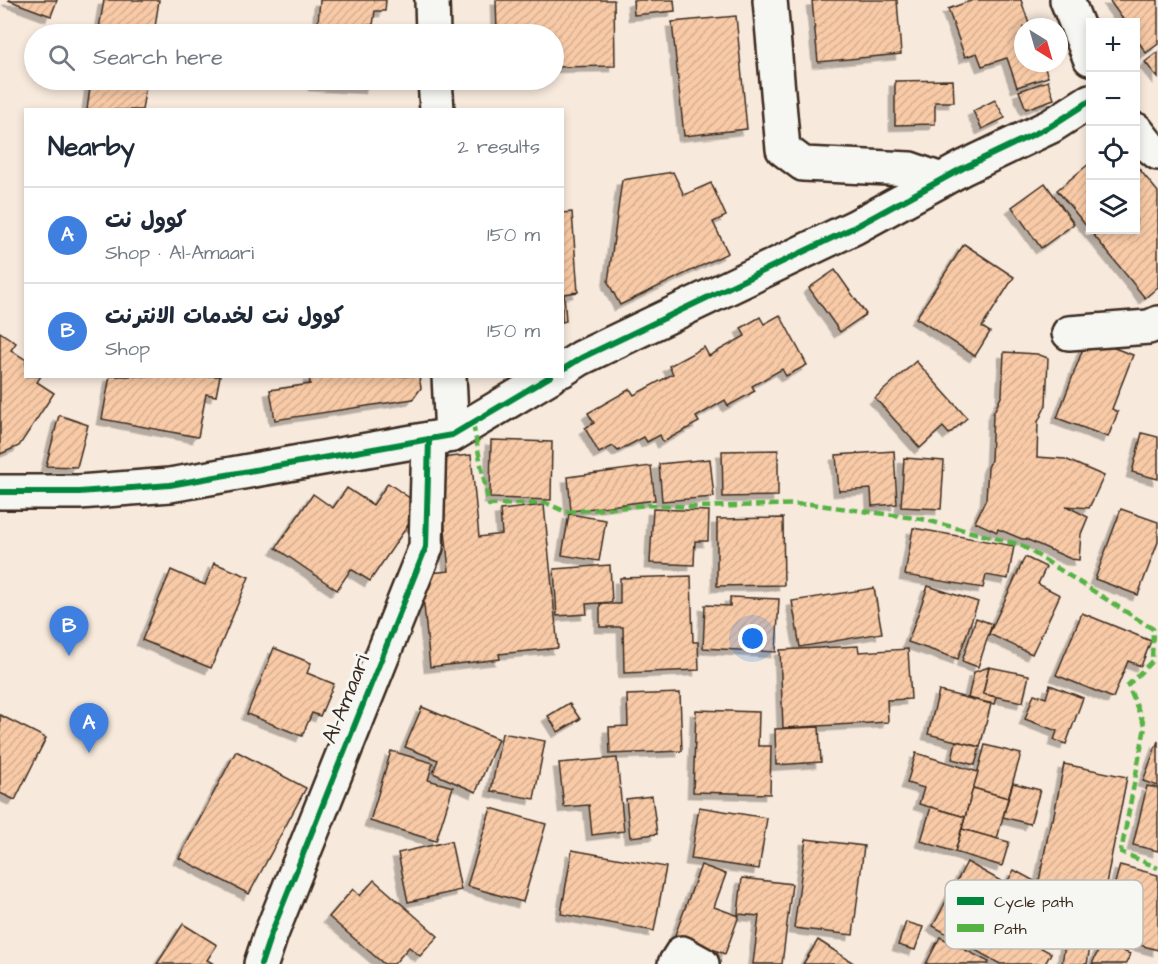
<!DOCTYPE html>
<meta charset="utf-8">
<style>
body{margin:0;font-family:"Architects Daughter","Playpen Sans Arabic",sans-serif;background:#f2f2f3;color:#1f2937}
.controls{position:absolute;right:18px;top:18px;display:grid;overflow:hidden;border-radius:0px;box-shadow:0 3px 9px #0003}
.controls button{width:54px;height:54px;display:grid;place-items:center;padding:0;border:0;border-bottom:2px solid #e0e1e3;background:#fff;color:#1f2937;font:30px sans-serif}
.compass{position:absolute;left:1014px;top:18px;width:54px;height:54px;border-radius:50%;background:#fff;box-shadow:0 3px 9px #0003;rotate:143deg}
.you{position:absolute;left:753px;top:639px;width:21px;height:21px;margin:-15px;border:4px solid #fff;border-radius:50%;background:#1a73e8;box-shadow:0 0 0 9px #1a73e833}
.badge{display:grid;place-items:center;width:39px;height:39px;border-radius:50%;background:#d93025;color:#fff;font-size:20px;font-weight:700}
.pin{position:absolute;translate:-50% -50px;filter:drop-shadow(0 2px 3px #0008)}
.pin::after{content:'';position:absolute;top:32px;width:21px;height:18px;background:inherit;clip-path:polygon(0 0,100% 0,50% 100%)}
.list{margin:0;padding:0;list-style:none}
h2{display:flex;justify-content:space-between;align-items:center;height:78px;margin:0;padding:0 24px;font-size:26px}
h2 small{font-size:20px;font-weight:400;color:#747a83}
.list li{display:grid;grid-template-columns:39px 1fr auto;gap:18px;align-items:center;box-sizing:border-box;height:96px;padding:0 24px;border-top:2px solid #e0e1e3}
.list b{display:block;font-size:22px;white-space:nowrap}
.list p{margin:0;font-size:20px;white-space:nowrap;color:#747a83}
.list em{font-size:20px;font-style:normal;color:#747a83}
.icon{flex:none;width:33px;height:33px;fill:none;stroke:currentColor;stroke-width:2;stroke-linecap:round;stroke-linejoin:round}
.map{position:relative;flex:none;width:1158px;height:964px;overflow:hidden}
.search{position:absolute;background:#fff;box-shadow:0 3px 9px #0003;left:24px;top:24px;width:540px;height:66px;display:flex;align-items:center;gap:15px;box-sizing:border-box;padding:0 21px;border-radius:33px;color:#747a83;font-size:22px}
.panel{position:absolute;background:#fff;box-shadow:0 3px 9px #0003;left:24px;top:108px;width:540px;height:270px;border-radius:0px}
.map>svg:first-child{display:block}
</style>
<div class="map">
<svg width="1158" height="964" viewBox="0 0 1158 964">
<defs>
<pattern id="building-hatch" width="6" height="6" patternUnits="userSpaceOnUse" patternTransform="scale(1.5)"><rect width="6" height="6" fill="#f8caa7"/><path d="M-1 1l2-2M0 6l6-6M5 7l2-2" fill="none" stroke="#d6ae8f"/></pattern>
<filter id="shadow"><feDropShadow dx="-5.5" dy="5.5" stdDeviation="0" flood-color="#0004"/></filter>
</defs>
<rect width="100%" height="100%" fill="#f7e9dc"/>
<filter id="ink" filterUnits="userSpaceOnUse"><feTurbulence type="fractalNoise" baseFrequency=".0167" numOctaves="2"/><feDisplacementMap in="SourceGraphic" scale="12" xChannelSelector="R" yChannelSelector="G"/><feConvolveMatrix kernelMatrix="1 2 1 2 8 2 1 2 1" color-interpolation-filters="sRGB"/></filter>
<g filter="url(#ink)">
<!-- building -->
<g fill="url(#building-hatch)" stroke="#3b2a1e" stroke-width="1.5" filter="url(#shadow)">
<polygon points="8,0 57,0 51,16"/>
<polygon points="104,0 159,0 154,34 98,34"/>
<polygon points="320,0 386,0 385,11 375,11 373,25 368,25 368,34 317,34"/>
<polygon points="496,0 614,0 615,66 554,67 554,34 497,34"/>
<polygon points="633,0 674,0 675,11 634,15"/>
<polygon points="821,0 897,0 901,54 818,62 812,1"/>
<polygon points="973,0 1021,0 1030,27 1023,27 1023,63 1043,63 1048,77 1017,87 1007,58 982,66 977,53 965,57 948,9"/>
<polygon points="1109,0 1158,0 1158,44 1146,53 1136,38 1136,22 1125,22"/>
<polygon points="736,16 747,129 684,136 672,22"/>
<polygon points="1158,52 1158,78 1145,62"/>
<polygon points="91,80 147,80 142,110 87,110"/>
<polygon points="314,80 371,80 371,88 314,85"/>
<polygon points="953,80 954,102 935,102 935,124 895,125 895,81"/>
<polygon points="1048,81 1054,99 1026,109 1019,91"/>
<polygon points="995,100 1005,118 982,129 973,111"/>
<polygon points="1090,163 1090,230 1136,230 1136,165 1158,192 1158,287 1145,298 1057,190"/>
<polygon points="673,172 684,195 711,183 726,216 713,222 728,253 620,305 608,282 622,180"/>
<polygon points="1045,183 1074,224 1041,248 1012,207"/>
<polygon points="572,212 578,292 564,294 566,321 562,322 562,213"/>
<polygon points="964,244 1014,277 982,327 990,332 975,356 916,318"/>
<polygon points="835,270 866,314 840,332 809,288"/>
<polygon points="780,315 807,365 786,376 782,369 752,386 755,391 728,406 725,400 696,417 699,422 663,442 660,435 647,442 644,437 618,451 613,446 599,453 585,428 594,423 588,413 630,389 634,395 673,374 669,366 704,347 709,356 745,336 741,328 760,317 764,324"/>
<polygon points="0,332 16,343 11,350 26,360 26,376 41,376 37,382 54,393 19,446 0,454"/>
<polygon points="1087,338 1133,355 1112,409 1118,412 1108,437 1057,418"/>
<polygon points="1004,352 1037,354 1048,358 1046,405 1038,422 1037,457 1065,459 1104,476 1089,508 1066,506 1088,517 1081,534 1079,560 1071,559 1026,539 1022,539 998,529 997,532 975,522 986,499 988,468 991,460 993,414 1002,395"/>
<polygon points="916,361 967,418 949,434 943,427 920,448 875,398"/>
<polygon points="110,376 220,376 216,396 206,394 198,437 102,419"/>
<polygon points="309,376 419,376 421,388 413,399 275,420 270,390 310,384"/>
<polygon points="59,415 88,425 77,467 46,466"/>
<polygon points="1142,433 1158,437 1158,479 1132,472"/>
<polygon points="491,440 552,442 551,500 490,498"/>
<polygon points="778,450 778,496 723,497 722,451"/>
<polygon points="894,451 897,504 872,506 871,489 839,491 836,455"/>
<polygon points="471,455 479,537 502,534 500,510 544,505 558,648 499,654 500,659 430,667 421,574 449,571 438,458"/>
<polygon points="904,458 944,461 941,509 901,507"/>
<polygon points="710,459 714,497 662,501 659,464"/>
<polygon points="651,466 655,500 571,511 568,477"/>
<polygon points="388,483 421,506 370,581 351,569 337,590 276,548 313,494 333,508 347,488 373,505"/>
<polygon points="653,509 709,511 708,541 695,541 694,565 650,563"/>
<polygon points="1121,509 1158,522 1158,542 1138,595 1095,579"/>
<polygon points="569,514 606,520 599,561 562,555"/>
<polygon points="783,518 784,585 717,586 717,519"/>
<polygon points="913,528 1014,546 1008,579 986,575 983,588 905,575"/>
<polygon points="1025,557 1046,567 1038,584 1060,595 1032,654 989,634"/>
<polygon points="214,563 249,577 211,668 142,640 171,570 205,585"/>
<polygon points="610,565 612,602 586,604 587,614 557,616 554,569"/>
<polygon points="691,576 693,642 698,642 699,670 624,673 623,627 600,627 600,604 620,604 620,578"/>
<polygon points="928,586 978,602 958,659 908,642"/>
<polygon points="874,588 882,633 800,647 792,601"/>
<polygon points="730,597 779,599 776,652 703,648 705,605 730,606"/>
<polygon points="1082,613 1151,641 1141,666 1128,661 1113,698 1056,675"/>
<polygon points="976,618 992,624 978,667 962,661"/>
<polygon points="858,646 859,652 908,649 911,699 887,700 888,722 783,728 780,650"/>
<polygon points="274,648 311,663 307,673 334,684 320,716 312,713 302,736 247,714"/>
<polygon points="989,667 983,694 996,697 994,704 968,698 974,672"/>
<polygon points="989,667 1029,675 1023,702 983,694"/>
<polygon points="1050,685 1083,698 1066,744 1054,740 1057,731 1025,719 1034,694 1046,698"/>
<polygon points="939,691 991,704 980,747 928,734"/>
<polygon points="680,693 682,751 610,754 609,727 628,726 627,695"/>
<polygon points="569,703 580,719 558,732 548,716"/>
<polygon points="422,707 498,739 476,792 433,773 438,760 405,747"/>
<polygon points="696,710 759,712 758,746 771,746 770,794 693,792"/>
<polygon points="0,715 46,738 15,800 0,793"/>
<polygon points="819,727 821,762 776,765 775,729"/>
<polygon points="502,733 545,741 534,799 491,791"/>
<polygon points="956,741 980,747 975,765 952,759"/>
<polygon points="1158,741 1158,786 1143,781"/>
<polygon points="985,745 1021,754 1008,798 973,788"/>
<polygon points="236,751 306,788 249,894 179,858"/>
<polygon points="391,751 433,763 428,780 453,787 436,841 370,821"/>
<polygon points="916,753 978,772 965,817 919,804 924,788 907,783"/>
<polygon points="617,758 624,831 592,835 589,805 564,807 559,763"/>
<polygon points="1064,764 1127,777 1104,894 1039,881 1051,820 1053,820"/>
<polygon points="1013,783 1040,790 1030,824 1003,817"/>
<polygon points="1147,786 1158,788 1158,851 1133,845"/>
<polygon points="973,788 1008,798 997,839 962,829"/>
<polygon points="652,796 657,834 630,837 626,799"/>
<polygon points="699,807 767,818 759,869 691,859"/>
<polygon points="931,807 965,817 955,852 921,841"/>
<polygon points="491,808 546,824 523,902 467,886"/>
<polygon points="962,829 1009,842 1002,866 955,852"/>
<polygon points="806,839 864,846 853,935 794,928"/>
<polygon points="451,841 461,890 408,902 398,853"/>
<polygon points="572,850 666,867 654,931 561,914"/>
<polygon points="967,862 1006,884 1014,870 1051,890 1024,939 1051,953 1045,964 1000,964 933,926"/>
<polygon points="701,865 726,874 714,907 739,916 725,954 675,935"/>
<polygon points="1120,865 1158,875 1158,950 1093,932 1103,895 1111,897"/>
<polygon points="742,878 792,884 782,964 753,964 759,916 738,914"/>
<polygon points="374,880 438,936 420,956 409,947 394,964 384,964 329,917 353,889 360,896"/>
<polygon points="906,922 923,927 915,950 898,945"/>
<polygon points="183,924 217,945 207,960 214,964 157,964"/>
<polygon points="940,937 989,962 988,964 926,964"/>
<polygon points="1066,938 1091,942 1087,964 1062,964"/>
<polygon points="818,940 855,964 803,964"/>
<polygon points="1102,942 1130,954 1126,964 1092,964"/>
</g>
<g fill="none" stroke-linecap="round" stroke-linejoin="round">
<!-- minor casing -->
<g stroke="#3b2a1e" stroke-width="38">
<g id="minor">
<polyline points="432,0 433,34"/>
<polyline points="770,0 783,149 803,164 910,169 941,180"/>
<polyline points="1067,0 1090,58"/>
<polyline points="435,80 437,110"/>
<polyline points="1136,130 1147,144 1158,153"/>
<polyline points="1069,333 1149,327 1158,323"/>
<polyline points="562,370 581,358 855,227 963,168 1051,126 1090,101"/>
<polyline points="449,376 452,435"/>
<polyline points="0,492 79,492 170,485 452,435 551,376"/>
<polyline points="261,964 271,934 426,547 429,439"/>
<polyline points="675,964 682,953 702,964"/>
</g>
</g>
<!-- minor -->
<use href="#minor" stroke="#f6f6f2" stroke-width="33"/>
<!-- quiet -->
<polyline stroke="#57b245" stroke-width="4.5" stroke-dasharray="9 4.5" stroke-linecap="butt" points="473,424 489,505 546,503 566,512 649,505 696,507 811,504 922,519 1021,545 1153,629 1152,661 1128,685 1145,727 1121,852 1158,868"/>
<!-- cycleway casing -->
<g stroke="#f6f6f2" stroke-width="10">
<g id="cycleway">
<polyline points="562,370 581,358 855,227 963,168 1051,126 1090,101"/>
<polyline points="0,492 79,492 170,485 452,435 551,376"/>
<polyline points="261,964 271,934 426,547 429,439"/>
</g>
</g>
<!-- cycleway -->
<use href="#cycleway" stroke="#00873e" stroke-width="6"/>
</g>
</g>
<g text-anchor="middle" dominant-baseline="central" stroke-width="6" stroke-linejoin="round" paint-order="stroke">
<!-- street labels -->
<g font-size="22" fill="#3b2a1e" stroke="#f6f6f2">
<text transform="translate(346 699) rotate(-68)">Al-Amaari</text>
</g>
</g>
<!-- legend -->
<rect x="945" y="880" width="198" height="69" rx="9" fill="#f6f6f2" stroke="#beb9b2" stroke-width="1.5"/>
<rect x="957" y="897" width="27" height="8" fill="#00873e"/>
<rect x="957" y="924" width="27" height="8" fill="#57b245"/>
<g font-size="16" fill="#3b2a1e">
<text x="994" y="907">Cycle path</text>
<text x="994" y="934">Path</text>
</g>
</svg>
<div class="controls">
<button>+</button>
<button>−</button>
<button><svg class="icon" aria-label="locate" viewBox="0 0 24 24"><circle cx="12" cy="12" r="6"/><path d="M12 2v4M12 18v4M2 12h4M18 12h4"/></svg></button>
<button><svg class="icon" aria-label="layers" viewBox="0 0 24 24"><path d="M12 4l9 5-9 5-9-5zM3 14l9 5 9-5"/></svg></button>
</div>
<svg class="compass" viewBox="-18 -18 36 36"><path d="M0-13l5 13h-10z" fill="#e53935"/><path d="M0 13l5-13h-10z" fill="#747a83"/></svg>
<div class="you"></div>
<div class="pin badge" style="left:89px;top:753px;background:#3f7fe0">A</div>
<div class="pin badge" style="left:69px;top:656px;background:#3f7fe0">B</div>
<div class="search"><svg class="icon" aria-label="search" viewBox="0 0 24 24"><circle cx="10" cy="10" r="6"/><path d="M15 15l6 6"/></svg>Search here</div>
<section class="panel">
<h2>Nearby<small>2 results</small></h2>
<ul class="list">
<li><span class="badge" style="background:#3f7fe0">A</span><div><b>كوول نت</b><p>Shop · Al-Amaari</p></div><em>150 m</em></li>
<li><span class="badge" style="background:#3f7fe0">B</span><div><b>كوول نت لخدمات الانترنت</b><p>Shop</p></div><em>150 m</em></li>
</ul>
</section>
</div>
